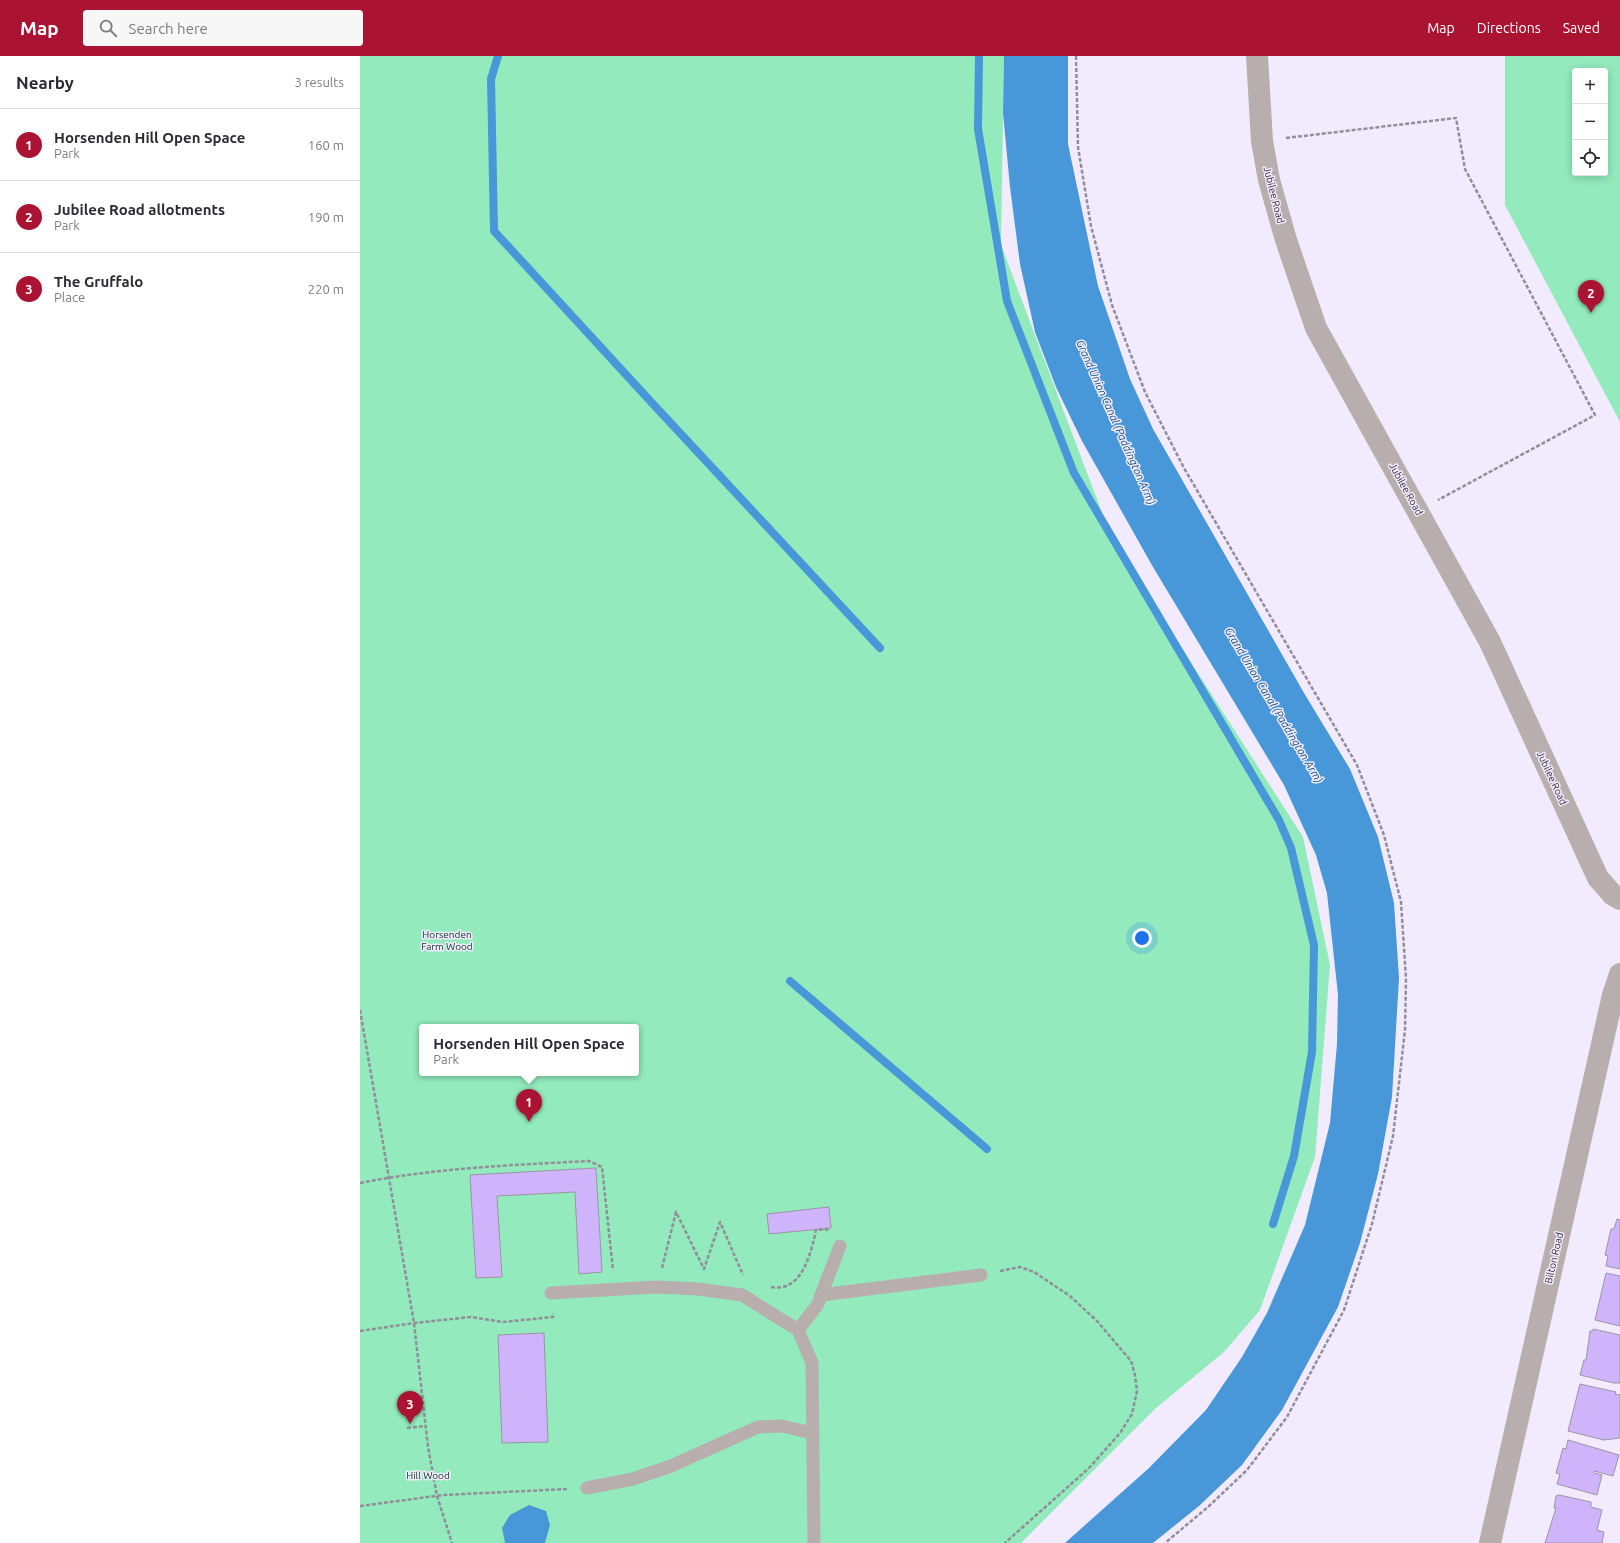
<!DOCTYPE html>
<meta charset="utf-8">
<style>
body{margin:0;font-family:Ubuntu,sans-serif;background:#f7f7f7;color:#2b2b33}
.controls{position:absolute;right:12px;top:12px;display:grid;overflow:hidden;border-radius:4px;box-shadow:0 2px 10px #0003}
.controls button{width:36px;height:36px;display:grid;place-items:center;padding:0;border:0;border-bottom:1px solid #e1e1e2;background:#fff;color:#2b2b33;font:20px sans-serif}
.you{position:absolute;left:782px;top:882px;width:14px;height:14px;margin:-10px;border:3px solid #fff;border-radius:50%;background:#1a73e8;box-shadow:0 0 0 6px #1a73e833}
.badge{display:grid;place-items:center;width:26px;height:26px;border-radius:50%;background:#aa1432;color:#fff;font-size:13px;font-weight:700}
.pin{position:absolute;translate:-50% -33px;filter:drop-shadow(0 1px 2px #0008)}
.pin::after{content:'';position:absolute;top:21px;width:14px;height:12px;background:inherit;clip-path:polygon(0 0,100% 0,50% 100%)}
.popup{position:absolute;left:59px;top:968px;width:220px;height:52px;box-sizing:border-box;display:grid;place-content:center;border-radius:4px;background:#fff;filter:drop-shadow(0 1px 3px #0005);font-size:13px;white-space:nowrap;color:#7c7c81}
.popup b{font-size:15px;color:#2b2b33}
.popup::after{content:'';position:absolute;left:50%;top:100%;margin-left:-8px;border:8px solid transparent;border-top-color:#fff}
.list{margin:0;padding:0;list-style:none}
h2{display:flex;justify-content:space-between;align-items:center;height:52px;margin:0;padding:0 16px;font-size:17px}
h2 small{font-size:13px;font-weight:400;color:#7c7c81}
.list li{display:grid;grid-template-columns:26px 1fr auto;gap:12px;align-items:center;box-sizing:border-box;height:72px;padding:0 16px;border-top:1px solid #e1e1e2}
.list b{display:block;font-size:15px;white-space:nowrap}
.list p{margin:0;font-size:13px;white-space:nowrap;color:#7c7c81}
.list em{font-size:13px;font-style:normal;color:#7c7c81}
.icon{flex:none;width:22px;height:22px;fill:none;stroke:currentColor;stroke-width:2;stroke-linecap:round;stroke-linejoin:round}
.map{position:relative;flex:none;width:1260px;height:1487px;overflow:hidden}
header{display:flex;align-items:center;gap:24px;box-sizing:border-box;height:56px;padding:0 20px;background:#aa1432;color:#fff}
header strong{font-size:19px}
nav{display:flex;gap:22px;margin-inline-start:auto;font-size:14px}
.search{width:280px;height:36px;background:#f7f7f7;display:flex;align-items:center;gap:10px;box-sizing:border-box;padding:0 14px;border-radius:4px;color:#7c7c81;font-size:15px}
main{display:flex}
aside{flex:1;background:#fff}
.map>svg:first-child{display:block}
</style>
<header>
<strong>Map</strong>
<div class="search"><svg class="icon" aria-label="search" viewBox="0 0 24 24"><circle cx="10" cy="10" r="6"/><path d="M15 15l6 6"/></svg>Search here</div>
<nav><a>Map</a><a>Directions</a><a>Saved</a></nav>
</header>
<main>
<aside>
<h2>Nearby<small>3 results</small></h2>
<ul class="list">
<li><span class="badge">1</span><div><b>Horsenden Hill Open Space</b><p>Park</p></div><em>160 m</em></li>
<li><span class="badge">2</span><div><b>Jubilee Road allotments</b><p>Park</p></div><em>190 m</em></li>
<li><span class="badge">3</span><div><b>The Gruffalo</b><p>Place</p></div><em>220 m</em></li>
</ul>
</aside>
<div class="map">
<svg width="1260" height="1487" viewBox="0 0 1260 1487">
<rect width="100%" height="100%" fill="#f1ebfd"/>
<!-- green -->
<g fill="#92eabd" fill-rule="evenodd">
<path d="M0,0H644L641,189L752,483L943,781L970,909L955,1101L900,1254L864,1296L796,1352L661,1487H0ZM62,971H276V1017H62Z"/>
<path d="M1145,0H1260V366L1145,149ZM1215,15H1245V117H1215Z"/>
</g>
<!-- water -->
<g fill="#4797d9">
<polygon points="644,0 708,0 708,88 738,230 770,323 793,373 944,637 990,713 1018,781 1034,847 1039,922 1032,1041 1018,1118 1000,1187 978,1251 922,1354 882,1409 839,1450 793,1487 705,1487 789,1412 846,1354 882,1301 907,1257 945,1169 970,1067 977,988 978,939 967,837 956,799 924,729 793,511 722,385 696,331 675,276 660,208 650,131 643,57"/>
<polygon points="169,1449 186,1455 190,1469 185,1487 145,1487 142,1472 150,1459"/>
</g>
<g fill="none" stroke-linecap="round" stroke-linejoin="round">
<!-- stream -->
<g stroke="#4797d9" stroke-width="8">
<polyline points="138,0 131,23 134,175 293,348 520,592"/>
<polyline points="619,0 618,73 647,245 714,417 919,764 931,792 954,889 952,996 934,1100 913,1168"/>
<polyline points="430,925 627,1093"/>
</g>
</g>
<!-- building -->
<g fill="#cfb4fb" stroke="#9b95a6">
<polygon points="236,1112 242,1216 219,1218 215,1136 137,1140 142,1221 116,1222 110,1119"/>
<polygon points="469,1151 471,1172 409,1178 407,1158"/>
<polygon points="1257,1163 1260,1164 1260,1213 1246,1210 1248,1200 1245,1199 1251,1173 1254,1173"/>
<polygon points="1246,1217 1260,1220 1260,1270 1235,1264"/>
<polygon points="1233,1273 1260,1279 1260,1327 1254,1327 1220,1319 1224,1304 1226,1304 1230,1275 1233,1275"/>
<polygon points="184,1277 188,1386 142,1387 138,1279"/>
<polygon points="1220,1328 1256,1336 1255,1338 1260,1339 1260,1382 1244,1384 1208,1375"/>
<polygon points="1208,1384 1259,1399 1253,1420 1234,1415 1234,1417 1242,1419 1237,1439 1197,1428 1200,1418 1196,1417 1203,1392 1206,1393"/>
<polygon points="1199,1439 1231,1446 1231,1451 1242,1454 1237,1474 1244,1476 1242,1487 1185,1487 1196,1452 1194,1452 1196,1440"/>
</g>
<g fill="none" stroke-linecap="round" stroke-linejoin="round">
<!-- path -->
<g stroke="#918d99" stroke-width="2.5" stroke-dasharray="4 2" stroke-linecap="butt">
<polyline points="716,0 718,91 731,170 752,249 785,336 824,412 997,709 1024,779 1041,846 1046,923 1045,974 1033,1080 1012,1168 984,1254 927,1361 887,1414 848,1451 805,1487"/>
<polyline points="926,82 1096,62 1105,113 1235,359 1078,444"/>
<polyline points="0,954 54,1267 68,1391 77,1440 92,1487"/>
<path d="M0,1127C75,1112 152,1109 229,1105L242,1111L253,1214"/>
<polyline points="302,1212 316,1156 344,1213 360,1166 383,1219"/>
<polyline points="640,1215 660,1211 674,1216 710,1240 737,1265 771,1305 775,1319 777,1335 772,1358 760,1377 729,1412 645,1487"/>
<path d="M411,1231C442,1237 451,1197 456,1174L467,1173L468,1175"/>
<polyline points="0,1275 54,1267 111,1261 143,1266 193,1261 193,1257"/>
<polyline points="47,1372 65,1370"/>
<polyline points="0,1450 83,1439 207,1433"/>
</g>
<!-- service -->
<g stroke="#b8aeae" stroke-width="13">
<polyline points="191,1237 297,1231 338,1233 382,1239 438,1274 452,1307 454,1487"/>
<polyline points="461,1239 480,1190"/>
<polyline points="438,1274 458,1248 461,1239 621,1219"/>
<polyline points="227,1432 273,1423 311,1410 398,1371 422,1370 452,1377"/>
</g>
<!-- minor -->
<polyline stroke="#b8aeae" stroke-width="22" points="897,0 902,85 909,124 926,184 956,272 1130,586 1238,822 1253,839 1260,843"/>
<!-- tertiary -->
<polyline stroke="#b8aeae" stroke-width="22" points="1130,1487 1253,939 1260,918"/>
</g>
<g text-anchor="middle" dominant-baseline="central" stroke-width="3" stroke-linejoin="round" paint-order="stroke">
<!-- street labels -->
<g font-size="10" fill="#2f2d34" stroke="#f1ebfd">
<text transform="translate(914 139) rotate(76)">Jubilee Road</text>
<text transform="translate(1046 433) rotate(61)">Jubilee Road</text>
<text transform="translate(1192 722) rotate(65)">Jubilee Road</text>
<text transform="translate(1194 1202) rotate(-77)">Bilton Road</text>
</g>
<!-- park labels -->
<g font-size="10" fill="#033521" stroke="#f1ebfd">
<text x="87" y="878">Horsenden<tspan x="87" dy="12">Farm Wood</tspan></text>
<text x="68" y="1419">Hill Wood</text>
</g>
<!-- water labels -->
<g font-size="11" font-style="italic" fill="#114c78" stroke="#f1ebfd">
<text transform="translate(756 366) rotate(66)">Grand Union Canal (Paddington Arm)</text>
<text transform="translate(914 649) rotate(59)">Grand Union Canal (Paddington Arm)</text>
</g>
</g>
</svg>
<div class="controls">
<button>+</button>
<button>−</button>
<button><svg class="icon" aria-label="locate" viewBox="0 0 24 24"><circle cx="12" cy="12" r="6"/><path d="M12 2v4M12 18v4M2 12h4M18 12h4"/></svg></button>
</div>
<div class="you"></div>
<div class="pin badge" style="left:169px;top:1066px">1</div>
<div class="popup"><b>Horsenden Hill Open Space</b>Park</div>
<div class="pin badge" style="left:1231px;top:257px">2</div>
<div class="pin badge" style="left:50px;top:1368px">3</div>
</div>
</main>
